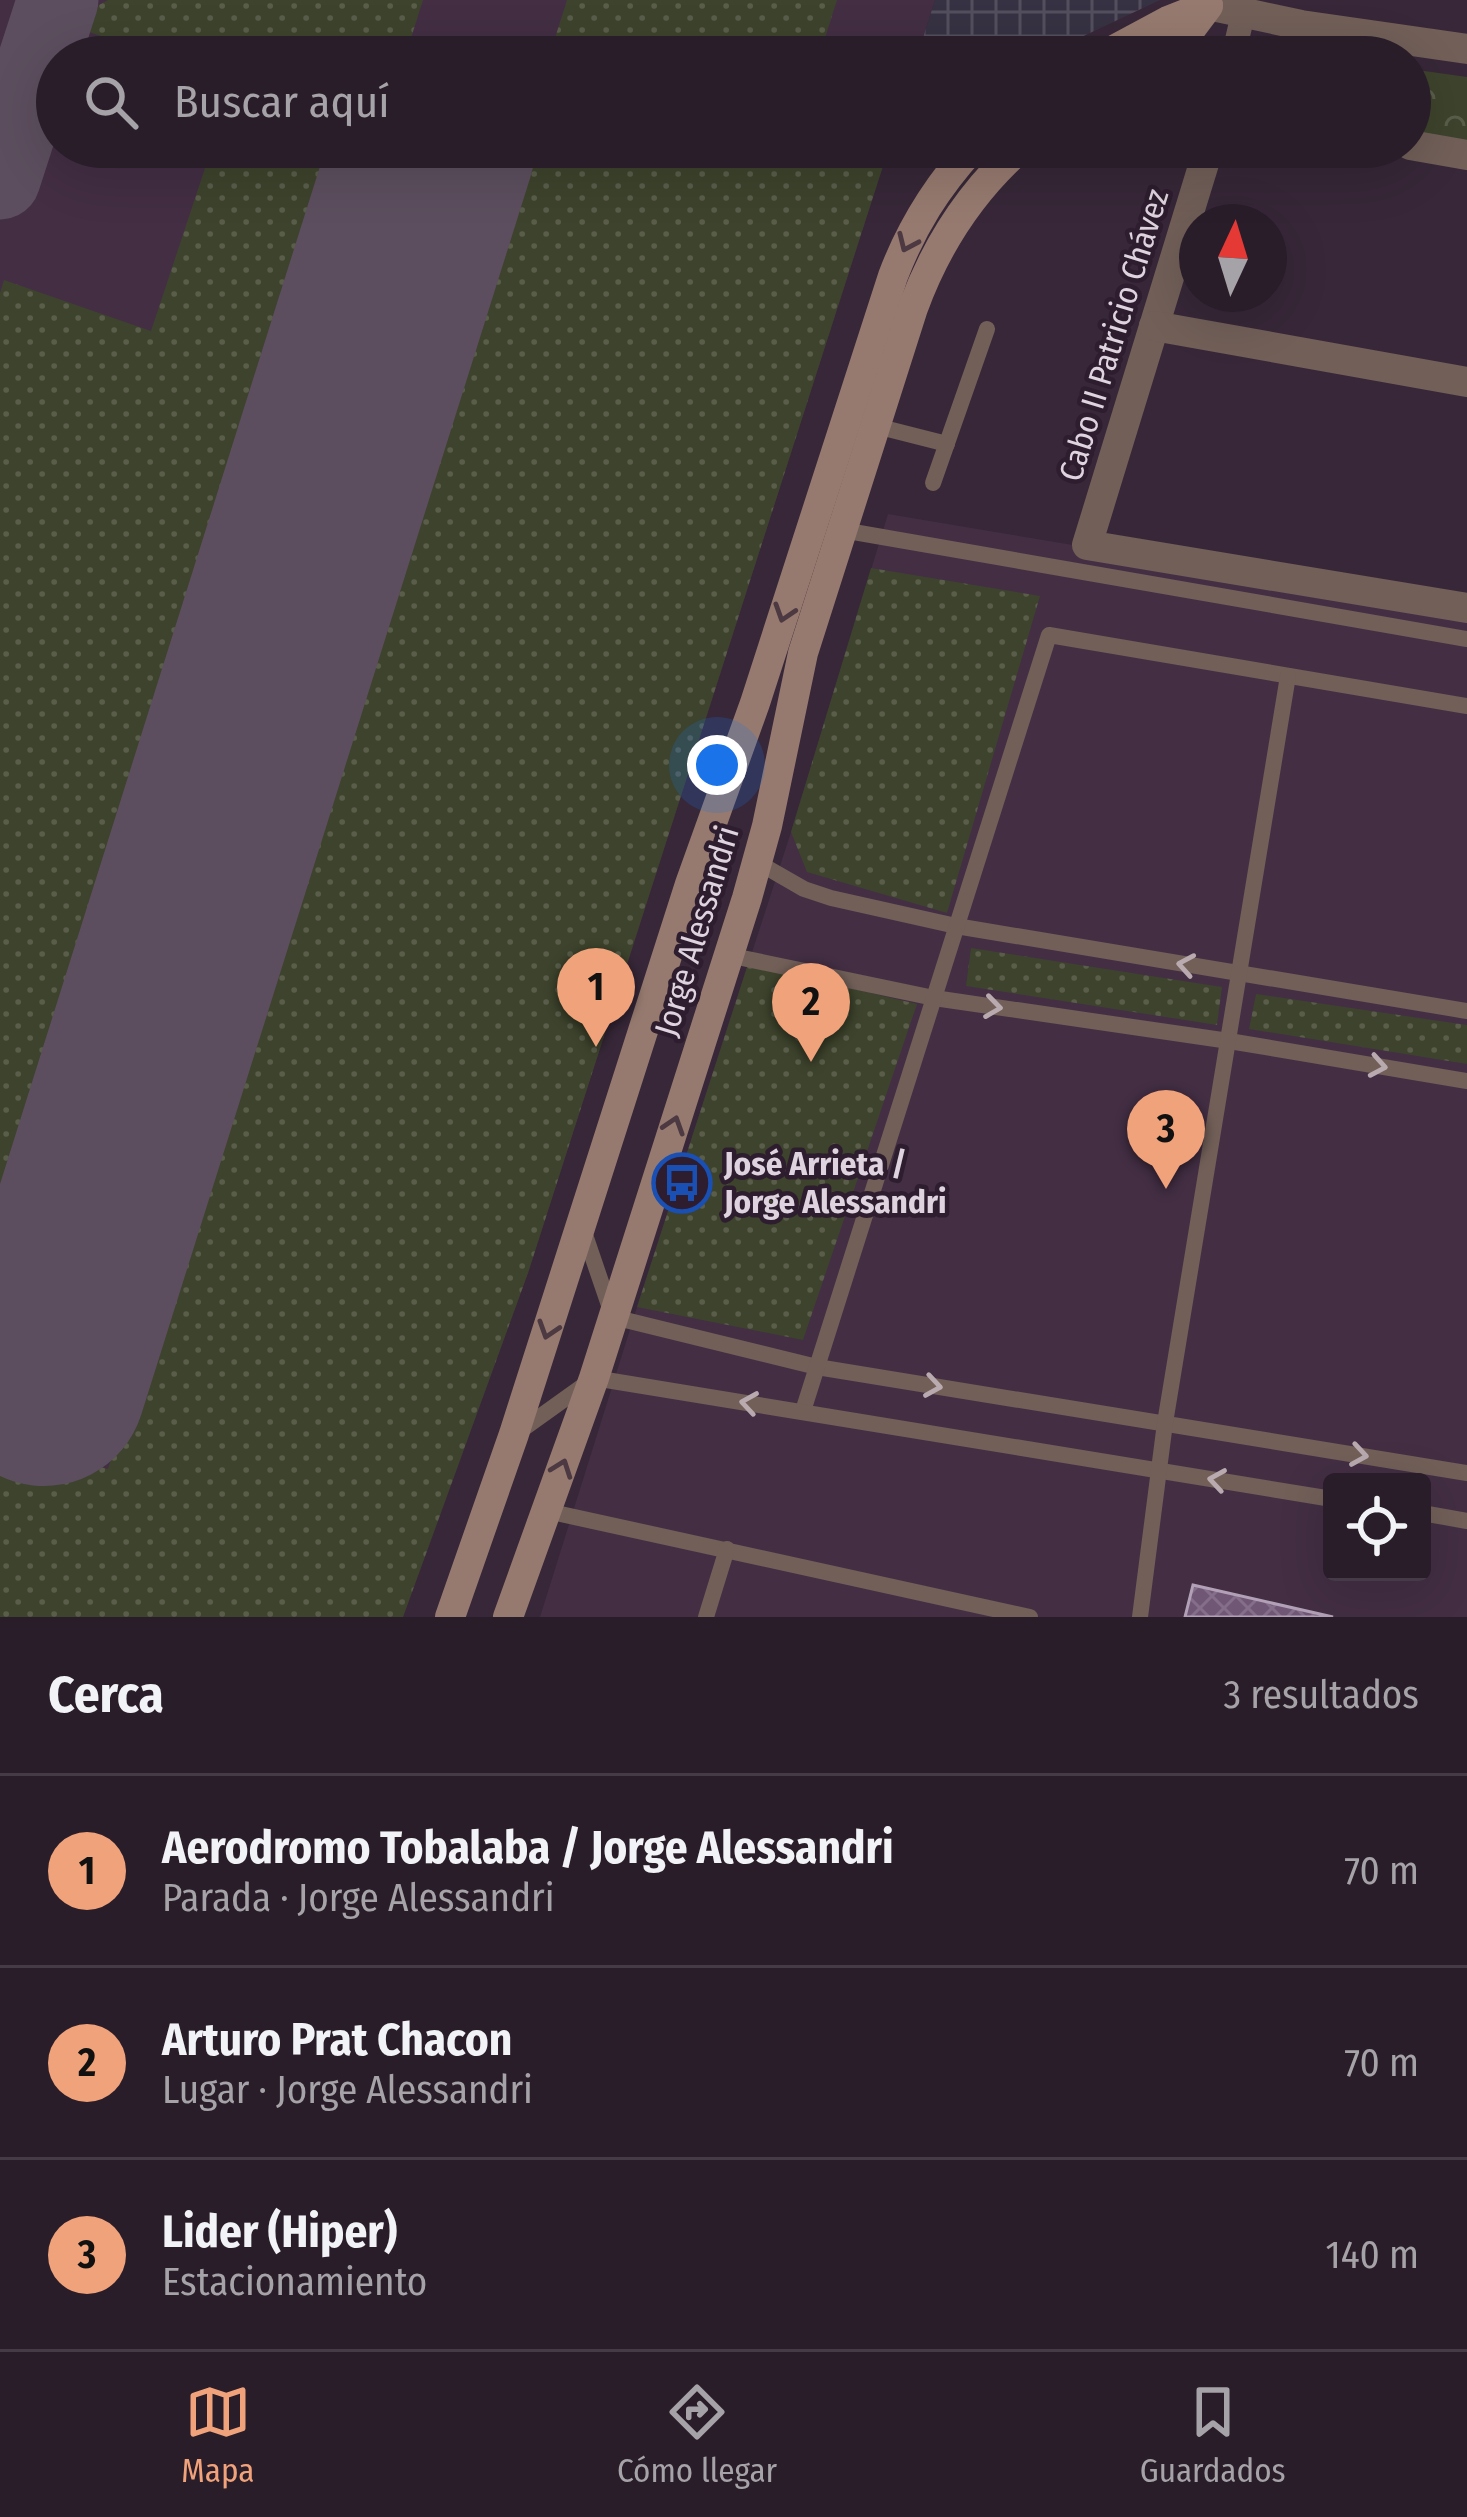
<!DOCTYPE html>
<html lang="es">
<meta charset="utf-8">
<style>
body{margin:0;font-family:"Fira Sans Condensed",sans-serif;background:#352a36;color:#f1f3f6}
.controls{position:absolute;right:36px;bottom:36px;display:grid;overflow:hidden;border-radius:12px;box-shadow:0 12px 48px #0002}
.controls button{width:108px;height:108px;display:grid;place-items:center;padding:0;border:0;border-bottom:3px solid #453b47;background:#291d2a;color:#f1f3f6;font:60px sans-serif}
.compass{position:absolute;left:1179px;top:204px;width:108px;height:108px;border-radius:50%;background:#291d2a;box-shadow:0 12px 48px #0002;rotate:4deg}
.you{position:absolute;left:717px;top:765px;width:42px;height:42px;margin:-30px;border:9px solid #fff;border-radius:50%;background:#1a73e8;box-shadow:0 0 0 18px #1a73e833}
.badge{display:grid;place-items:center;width:78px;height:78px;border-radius:50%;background:#f0a27a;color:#111;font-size:39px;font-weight:700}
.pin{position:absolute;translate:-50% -99px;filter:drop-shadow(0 3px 6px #0008)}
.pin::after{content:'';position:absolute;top:63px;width:42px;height:36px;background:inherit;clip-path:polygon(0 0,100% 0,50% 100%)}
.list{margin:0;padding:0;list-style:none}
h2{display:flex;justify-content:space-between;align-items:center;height:156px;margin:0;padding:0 48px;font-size:51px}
h2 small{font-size:39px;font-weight:400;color:#a5a2a8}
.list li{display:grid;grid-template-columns:78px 1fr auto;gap:36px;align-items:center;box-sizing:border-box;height:192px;padding:0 48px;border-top:3px solid #453b47}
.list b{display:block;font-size:45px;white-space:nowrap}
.list p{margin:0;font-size:39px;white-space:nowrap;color:#a5a2a8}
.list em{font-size:39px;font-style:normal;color:#a5a2a8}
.icon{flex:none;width:66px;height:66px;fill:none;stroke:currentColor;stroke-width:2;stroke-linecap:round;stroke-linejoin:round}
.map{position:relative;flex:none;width:1467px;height:1617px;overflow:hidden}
.search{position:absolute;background:#291d2a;box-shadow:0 12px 48px #0002;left:36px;right:36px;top:36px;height:132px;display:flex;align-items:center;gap:30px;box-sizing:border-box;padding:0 42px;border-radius:66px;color:#a5a2a8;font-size:45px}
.sheet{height:732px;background:#291d2a}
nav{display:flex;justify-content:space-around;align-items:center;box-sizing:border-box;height:168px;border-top:3px solid #453b47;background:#291d2a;font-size:33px;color:#a5a2a8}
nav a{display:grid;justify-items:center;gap:6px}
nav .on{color:#f0a27a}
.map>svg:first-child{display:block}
</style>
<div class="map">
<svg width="1467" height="1617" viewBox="0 0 1467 1617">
<defs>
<pattern id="industrial-grid" width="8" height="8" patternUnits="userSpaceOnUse" patternTransform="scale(3)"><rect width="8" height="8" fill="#373243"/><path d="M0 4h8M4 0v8" fill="none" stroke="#544f5e"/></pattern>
<pattern id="grass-dots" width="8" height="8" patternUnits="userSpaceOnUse" patternTransform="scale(3)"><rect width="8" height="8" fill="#3d432c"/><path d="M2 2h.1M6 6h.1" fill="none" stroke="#595d4a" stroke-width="1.8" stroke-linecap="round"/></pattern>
<pattern id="park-crowns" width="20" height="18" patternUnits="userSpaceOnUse" patternTransform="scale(3)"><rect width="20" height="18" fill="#3d432c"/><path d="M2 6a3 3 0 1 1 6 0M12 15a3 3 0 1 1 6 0" fill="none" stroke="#595d4a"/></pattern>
<pattern id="building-cross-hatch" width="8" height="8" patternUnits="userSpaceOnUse" patternTransform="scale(3)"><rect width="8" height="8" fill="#705776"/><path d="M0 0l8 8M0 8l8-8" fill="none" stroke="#846e89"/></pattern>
</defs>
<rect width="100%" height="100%" fill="#372738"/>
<!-- built -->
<g fill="#432e44" fill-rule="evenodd">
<polygon points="0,0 935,0 917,57 57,57 57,147 889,147 528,1273 403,1617 0,1617"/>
<path d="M888,514L1467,611V1617H540L637,1307L791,832ZM1332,1482H1422V1572H1332Z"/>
</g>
<!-- industrial -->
<polygon fill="url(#industrial-grid)" points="935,0 1160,0 1039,57 917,57"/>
<!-- grass -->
<g fill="url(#grass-dots)">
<polygon points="108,0 423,0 405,57 165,57 86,31 99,5"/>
<polygon points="567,0 837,0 819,57 549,57"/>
<polygon points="212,147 377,147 16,1295 0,1303 0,293 4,280 151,331"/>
<polygon points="521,147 866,147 883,166 528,1273 403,1617 0,1617 0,1437 108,1469"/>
<polygon points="871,568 1040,596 947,913 807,872 791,832"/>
<polygon points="971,948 1222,987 1217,1025 966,986"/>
<polygon points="748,964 917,1004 803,1340 637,1307"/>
<polygon points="1256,994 1467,1025 1467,1064 1249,1029"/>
</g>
<!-- park -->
<polygon fill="url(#park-crowns)" points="1410,69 1467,77 1467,142 1410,132"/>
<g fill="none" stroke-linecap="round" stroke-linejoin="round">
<!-- taxiway -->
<g stroke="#5c4e5e" stroke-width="81">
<polyline points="0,179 58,0"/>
<polyline points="0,1371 44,1384"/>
</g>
<!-- runway -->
<polyline stroke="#5c4e5e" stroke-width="204" points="44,1384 433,147"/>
</g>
<!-- building -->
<polygon fill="url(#building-cross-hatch)" stroke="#b2a0b6" stroke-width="3" points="1193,1585 1333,1617 1185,1617"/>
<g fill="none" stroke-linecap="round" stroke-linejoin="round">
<!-- service -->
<g stroke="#715f58" stroke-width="16">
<polyline points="876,426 947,444"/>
<polyline points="933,483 987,329"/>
<polyline points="842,530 1467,639"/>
<polyline points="757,862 804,889 831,898 956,926 1467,1011"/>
<polyline points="728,955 934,998 1229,1041 1467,1081"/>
<polyline points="582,1226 613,1317 817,1367 1467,1473"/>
<polyline points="803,1411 1049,635 1467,706"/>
<polyline points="520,1431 594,1378 1332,1499"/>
<polyline points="547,1511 1030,1617"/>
<polyline points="1422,1513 1467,1521"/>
<polyline points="706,1617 727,1549"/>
<polyline points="1140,1617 1165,1423 1288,676"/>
</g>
<!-- pedestrian -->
<polyline stroke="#715f58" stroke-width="24" points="1233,57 1243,14"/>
<!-- minor -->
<g stroke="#715f58" stroke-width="30">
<polyline points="1410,145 1467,155"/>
<polyline points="1209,147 1087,545 1467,608"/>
<polyline points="1154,326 1467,382"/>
</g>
<!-- tertiary -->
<polyline stroke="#715f58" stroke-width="30" points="1208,5 1301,25 1467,49"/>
<!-- secondary -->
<g stroke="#967a6f" stroke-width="30">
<polyline points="1101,57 1168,21 1208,5"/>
<polyline points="1157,57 1184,38 1208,6"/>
<path d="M450,1617L514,1434L690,884L755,703L893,276C912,226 937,186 973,147"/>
<path d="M508,1617L594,1378L747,898L767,826L803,653L913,308C936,245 970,192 1021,147"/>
</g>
</g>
<!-- one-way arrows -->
<defs><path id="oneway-chevron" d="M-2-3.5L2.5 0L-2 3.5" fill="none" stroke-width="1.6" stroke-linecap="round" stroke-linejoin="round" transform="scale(3)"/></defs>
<g stroke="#4c3942">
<use href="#oneway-chevron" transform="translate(907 243) rotate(114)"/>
<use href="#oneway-chevron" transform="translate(784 613) rotate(108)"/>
<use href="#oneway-chevron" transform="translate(674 1125) rotate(-72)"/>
<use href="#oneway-chevron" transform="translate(548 1330) rotate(108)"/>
<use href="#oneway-chevron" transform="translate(562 1468) rotate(-70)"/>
</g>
<g stroke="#b8aaaf">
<use href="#oneway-chevron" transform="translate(1186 965) rotate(-170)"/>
<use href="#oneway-chevron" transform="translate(993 1007) rotate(8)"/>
<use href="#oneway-chevron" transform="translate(1378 1066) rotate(10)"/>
<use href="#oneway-chevron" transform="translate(933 1386) rotate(9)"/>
<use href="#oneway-chevron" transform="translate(749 1403) rotate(-171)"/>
<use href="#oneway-chevron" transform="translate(1359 1455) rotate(9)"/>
<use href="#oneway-chevron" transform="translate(1217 1480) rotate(-171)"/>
</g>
<!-- icons -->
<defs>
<g id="bus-ring" transform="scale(3)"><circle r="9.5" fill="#2d1d2e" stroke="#1a4fb4" stroke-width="1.5"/><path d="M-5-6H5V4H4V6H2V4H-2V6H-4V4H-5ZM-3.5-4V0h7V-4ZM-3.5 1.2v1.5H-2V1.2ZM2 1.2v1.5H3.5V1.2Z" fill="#1a4fb4"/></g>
</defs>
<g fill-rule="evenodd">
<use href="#bus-ring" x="682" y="1183"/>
</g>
<g text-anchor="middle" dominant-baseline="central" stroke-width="9" stroke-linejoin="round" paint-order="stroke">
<!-- street labels -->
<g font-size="33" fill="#ded3de" stroke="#2d1d2e">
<text transform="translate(1114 335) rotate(-73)">Cabo II Patricio Chávez</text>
<text transform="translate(697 931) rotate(-73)">Jorge Alessandri</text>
</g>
<!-- poi labels -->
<g font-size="33" font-weight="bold" fill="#ded3de" stroke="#2d1d2e" text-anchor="start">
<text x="724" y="1164">José Arrieta /<tspan x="724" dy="38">Jorge Alessandri</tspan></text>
</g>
</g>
</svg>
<div class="controls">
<button><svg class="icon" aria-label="locate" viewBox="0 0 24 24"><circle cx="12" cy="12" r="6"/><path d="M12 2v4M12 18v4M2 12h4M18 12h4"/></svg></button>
</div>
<svg class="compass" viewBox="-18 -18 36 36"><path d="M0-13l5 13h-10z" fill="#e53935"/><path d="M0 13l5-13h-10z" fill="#a5a2a8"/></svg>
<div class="you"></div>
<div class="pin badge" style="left:596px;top:1047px">1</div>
<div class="pin badge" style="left:811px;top:1062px">2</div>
<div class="pin badge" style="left:1166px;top:1189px">3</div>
<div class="search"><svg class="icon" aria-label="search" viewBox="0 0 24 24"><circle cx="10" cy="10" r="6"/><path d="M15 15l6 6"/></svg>Buscar aquí</div>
</div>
<section class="sheet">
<h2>Cerca<small>3 resultados</small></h2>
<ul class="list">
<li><span class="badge">1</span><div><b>Aerodromo Tobalaba / Jorge Alessandri</b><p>Parada · Jorge Alessandri</p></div><em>70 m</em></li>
<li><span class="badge">2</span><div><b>Arturo Prat Chacon</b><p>Lugar · Jorge Alessandri</p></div><em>70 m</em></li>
<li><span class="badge">3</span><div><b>Lider (Hiper)</b><p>Estacionamiento</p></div><em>140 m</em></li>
</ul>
</section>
<nav>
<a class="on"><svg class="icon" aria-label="map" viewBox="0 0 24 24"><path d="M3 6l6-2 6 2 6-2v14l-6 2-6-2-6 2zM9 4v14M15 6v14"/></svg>Mapa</a>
<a><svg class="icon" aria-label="directions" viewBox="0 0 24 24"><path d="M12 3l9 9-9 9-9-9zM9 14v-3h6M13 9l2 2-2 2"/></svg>Cómo llegar</a>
<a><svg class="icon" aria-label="saved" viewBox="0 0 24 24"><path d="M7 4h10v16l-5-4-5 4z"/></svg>Guardados</a>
</nav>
